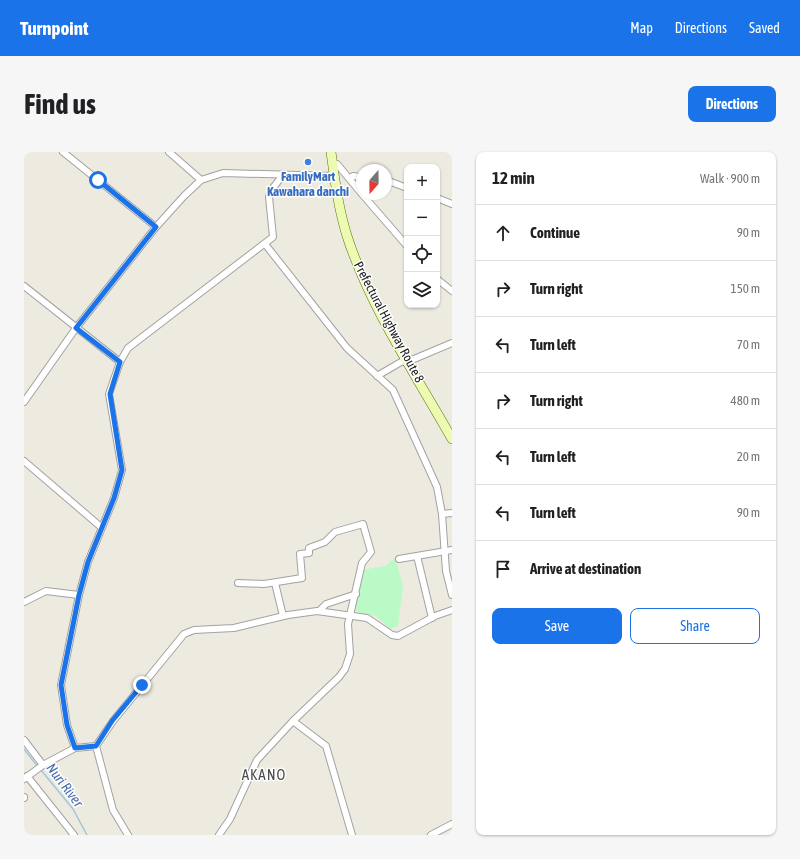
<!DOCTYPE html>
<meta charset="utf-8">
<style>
body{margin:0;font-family:"Asap Condensed",sans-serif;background:#f6f6f6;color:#202124}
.controls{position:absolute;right:12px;top:12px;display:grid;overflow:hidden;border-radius:8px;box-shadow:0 1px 3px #0004}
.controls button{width:36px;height:36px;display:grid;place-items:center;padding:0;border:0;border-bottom:1px solid #e0e0e0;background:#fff;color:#202124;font:20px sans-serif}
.compass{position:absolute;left:332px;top:12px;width:36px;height:36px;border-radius:50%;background:#fff;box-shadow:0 1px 3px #0004;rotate:200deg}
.stop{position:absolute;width:12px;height:12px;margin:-9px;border:3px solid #1a73e8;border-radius:50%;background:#fff}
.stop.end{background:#1a73e8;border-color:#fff;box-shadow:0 1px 4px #0008}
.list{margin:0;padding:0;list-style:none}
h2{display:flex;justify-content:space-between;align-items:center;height:52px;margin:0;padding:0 16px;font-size:17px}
h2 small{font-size:13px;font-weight:400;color:#757577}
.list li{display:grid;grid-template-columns:26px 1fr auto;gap:12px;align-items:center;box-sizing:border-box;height:56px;padding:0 16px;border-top:1px solid #e0e0e0}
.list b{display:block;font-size:15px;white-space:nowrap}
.list em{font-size:13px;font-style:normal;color:#757577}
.actions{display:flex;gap:8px;padding:12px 16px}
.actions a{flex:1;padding:9px 0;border:1px solid #1a73e8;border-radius:8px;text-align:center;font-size:14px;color:#1a73e8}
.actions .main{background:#1a73e8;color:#fff}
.icon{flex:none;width:22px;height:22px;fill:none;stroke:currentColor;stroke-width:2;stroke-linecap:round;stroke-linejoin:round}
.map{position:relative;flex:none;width:428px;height:683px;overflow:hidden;border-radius:8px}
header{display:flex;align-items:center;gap:24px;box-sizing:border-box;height:56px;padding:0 20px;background:#1a73e8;color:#fff}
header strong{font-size:19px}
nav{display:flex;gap:22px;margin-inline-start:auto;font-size:14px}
.intro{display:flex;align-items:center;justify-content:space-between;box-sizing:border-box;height:96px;padding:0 24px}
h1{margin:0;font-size:28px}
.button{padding:10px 18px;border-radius:8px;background:#1a73e8;color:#fff;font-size:14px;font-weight:700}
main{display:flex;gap:24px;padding:0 24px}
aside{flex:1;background:#fff;border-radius:8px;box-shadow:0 1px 3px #0004}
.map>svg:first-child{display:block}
</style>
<header>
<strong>Turnpoint</strong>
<nav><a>Map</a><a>Directions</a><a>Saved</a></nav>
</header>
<div class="intro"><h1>Find us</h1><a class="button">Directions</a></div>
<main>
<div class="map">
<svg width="428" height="683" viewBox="0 0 428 683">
<rect width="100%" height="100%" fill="#edeae0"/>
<!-- park -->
<polygon fill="#bafac7" points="371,406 379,434 374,474 366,477 352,464 331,459 338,418 361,414"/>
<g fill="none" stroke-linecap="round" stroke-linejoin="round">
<!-- stream -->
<g stroke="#9fc7dc" stroke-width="1.5">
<polyline points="0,597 14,615"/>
<polyline points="17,618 49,657 63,683"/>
</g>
<!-- minor casing -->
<g stroke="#a2a2a2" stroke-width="8">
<g id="minor">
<polyline points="39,0 132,75"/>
<polyline points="145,0 177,28"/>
<polyline points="308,12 313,12 338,42"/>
<polyline points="326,26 329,24 338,25"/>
<polyline points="362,28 383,36"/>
<polyline points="338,42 383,94"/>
<polyline points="413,46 428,52"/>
<polyline points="241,92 323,196 369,238 413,335 418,362 422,419 428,443"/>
<polyline points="413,127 428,139"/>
<polyline points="0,134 96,210"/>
<polyline points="353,224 377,210 390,207 428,191"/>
<polyline points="0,250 52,176 132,75 160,44 177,28 199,21 310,24"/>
<polyline points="0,309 77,375"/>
<polyline points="418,362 428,361"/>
<polyline points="393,404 408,466"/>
<polyline points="375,407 428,398"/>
<polyline points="251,431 259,464"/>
<polyline points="0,450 22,439 55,443"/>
<polyline points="295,459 302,452 332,442"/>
<polyline points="269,569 302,594 328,683"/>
<polyline points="0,588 19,613"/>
<polyline points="51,596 43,573 37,533 55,443 64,410 90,346 98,318 85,242 96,210 104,196 249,85 245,45 248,37 259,23"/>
<polyline points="3,624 50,683"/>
<polyline points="0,627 19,613 51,596 72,594"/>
<polyline points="0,645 0,646"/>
<polyline points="104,683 89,658 72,594 89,569 160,482 170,478 210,476 264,463 293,459 343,466 368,483 374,484 411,464 428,458"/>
<polyline points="195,683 206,667 233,608 269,569 315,525 321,517 326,502 324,472 338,411 347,400 339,372 311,380 301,390 285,396 285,401 276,402 278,426 240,432 214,431"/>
<polyline points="407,683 428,672"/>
</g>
</g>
<!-- secondary casing -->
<g stroke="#587103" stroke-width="10">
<path id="secondary" d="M307,0C311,30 315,61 325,90C349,160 392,223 428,287"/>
</g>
<!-- minor -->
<use href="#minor" stroke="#fff" stroke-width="6"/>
<!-- secondary -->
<use href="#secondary" stroke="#edfab1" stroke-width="9"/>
</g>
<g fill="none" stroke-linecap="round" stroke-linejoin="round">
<!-- route -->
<polyline stroke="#1a73e8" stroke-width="5" points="74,28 132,75 52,176 96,210 86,242 98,318 90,346 64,410 55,443 37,533 43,573 51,596 72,594 88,569 118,533"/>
</g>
<!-- markers -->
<circle fill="#3f7fe0" stroke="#fff" stroke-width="1.5" cx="284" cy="10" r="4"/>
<g text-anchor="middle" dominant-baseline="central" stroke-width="3" stroke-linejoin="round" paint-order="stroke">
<!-- shop labels -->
<g font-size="13" font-weight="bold" fill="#366cbe" stroke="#fff">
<text x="284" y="24">FamilyMart<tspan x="284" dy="15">Kawahara danchi</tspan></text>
</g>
<!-- street labels -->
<g font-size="13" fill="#1b1b1b" stroke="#fff">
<text transform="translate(365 170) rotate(62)">Prefectural Highway Route 8</text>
</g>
<!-- water labels -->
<g font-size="14" font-style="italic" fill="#476dab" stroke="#fff">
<text transform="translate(41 633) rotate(53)">Nuri River</text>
</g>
<!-- quarter labels -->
<g font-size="15" letter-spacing="1" fill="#4e4e4e" stroke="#fff">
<text x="240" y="622">AKANO</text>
</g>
</g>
</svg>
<div class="controls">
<button>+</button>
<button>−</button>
<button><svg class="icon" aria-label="locate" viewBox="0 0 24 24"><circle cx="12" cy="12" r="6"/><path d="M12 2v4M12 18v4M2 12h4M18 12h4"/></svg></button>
<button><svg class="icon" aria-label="layers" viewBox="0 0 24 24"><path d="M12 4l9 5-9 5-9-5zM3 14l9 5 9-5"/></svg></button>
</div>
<svg class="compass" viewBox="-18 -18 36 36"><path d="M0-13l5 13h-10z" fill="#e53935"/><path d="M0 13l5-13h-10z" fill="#757577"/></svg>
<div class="stop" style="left:74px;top:28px"></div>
<div class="stop end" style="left:118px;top:533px"></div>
</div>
<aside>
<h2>12 min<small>Walk · 900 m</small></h2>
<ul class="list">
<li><svg class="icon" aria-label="ahead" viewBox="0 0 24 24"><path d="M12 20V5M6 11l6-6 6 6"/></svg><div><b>Continue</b></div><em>90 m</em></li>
<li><svg class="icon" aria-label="right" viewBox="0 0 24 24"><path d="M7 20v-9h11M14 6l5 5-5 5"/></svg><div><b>Turn right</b></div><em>150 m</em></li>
<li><svg class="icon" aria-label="left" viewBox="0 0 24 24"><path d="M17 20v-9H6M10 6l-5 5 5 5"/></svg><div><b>Turn left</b></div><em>70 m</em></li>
<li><svg class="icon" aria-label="right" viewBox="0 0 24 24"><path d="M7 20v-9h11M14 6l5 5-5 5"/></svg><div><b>Turn right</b></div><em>480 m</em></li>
<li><svg class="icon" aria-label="left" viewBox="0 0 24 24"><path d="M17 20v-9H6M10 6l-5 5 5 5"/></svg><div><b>Turn left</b></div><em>20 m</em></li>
<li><svg class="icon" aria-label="left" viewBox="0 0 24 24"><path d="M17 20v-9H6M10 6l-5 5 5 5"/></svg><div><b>Turn left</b></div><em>90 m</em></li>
<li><svg class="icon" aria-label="arrive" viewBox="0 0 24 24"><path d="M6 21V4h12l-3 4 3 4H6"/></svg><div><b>Arrive at destination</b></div></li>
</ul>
<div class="actions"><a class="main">Save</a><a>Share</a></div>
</aside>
</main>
